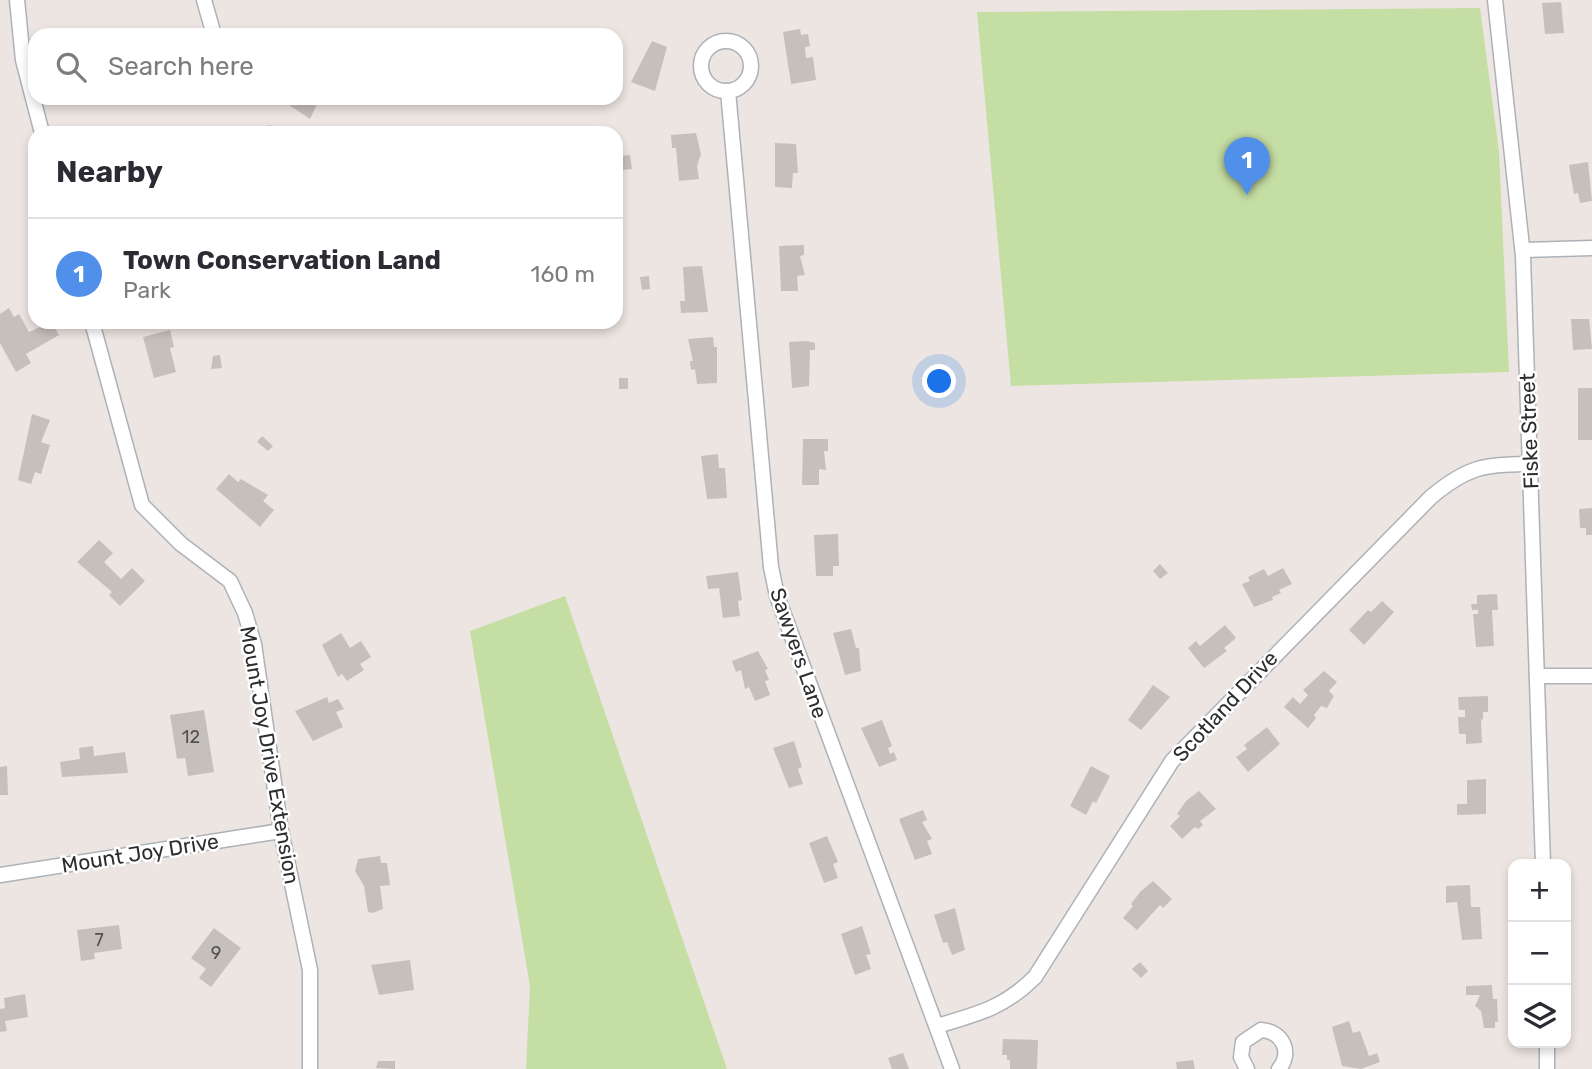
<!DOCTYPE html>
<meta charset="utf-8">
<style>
body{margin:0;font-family:Rubik,sans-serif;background:#f7f7f7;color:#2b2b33}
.controls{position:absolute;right:21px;bottom:21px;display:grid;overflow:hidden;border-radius:14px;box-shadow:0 4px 10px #0003}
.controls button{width:63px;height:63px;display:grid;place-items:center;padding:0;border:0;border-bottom:2px solid #e1e1e2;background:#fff;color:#2b2b33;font:35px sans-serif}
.you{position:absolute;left:940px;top:382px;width:24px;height:24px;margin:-18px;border:5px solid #fff;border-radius:50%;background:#1a73e8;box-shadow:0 0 0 10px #1a73e833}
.badge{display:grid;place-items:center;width:46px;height:46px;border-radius:50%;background:#5090eb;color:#fff;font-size:23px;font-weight:700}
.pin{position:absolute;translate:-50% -58px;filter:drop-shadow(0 2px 4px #0008)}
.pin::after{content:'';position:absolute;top:37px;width:24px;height:21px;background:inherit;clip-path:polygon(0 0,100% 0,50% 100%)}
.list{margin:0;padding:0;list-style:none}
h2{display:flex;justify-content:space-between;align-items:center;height:91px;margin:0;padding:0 28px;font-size:30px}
h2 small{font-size:23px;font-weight:400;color:#7c7c81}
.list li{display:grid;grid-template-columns:46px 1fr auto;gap:21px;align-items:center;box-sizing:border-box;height:112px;padding:0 28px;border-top:2px solid #e1e1e2}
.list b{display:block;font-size:26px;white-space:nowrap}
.list p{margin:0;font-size:23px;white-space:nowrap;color:#7c7c81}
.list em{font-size:23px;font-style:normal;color:#7c7c81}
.icon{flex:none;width:38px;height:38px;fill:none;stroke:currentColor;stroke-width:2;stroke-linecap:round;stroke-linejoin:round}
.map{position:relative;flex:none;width:1592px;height:1069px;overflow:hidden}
.search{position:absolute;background:#fff;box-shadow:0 4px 10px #0003;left:28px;top:28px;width:595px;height:77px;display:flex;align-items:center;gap:18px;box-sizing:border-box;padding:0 24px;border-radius:21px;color:#7c7c81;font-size:26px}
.panel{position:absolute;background:#fff;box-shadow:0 4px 10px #0003;left:28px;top:126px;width:595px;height:203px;border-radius:21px}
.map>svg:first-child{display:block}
</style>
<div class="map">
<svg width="1592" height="1069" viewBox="0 0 1592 1069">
<rect width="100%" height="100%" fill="#ede5e1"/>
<!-- green -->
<g fill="#c5dea3">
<polygon points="1480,8 1499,152 1509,372 1011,386 977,12"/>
<polygon points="565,596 727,1069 526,1069 530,986 470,631"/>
</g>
<!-- building -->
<g fill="#c6c0bc">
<polygon points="1561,2 1564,33 1545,34 1542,3"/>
<polygon points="800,29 801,35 808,34 810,46 805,47 806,58 813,57 816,80 791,84 783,32"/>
<polygon points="652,41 667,47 655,91 631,82"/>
<polygon points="290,98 320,98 310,119 286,103"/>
<polygon points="271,125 273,133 234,133 233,132"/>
<polygon points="696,133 701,154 697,166 699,179 679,181 676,148 672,148 671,135"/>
<polygon points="775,143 796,144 798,173 793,173 792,188 775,187"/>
<polygon points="630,155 632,169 622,170 620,156"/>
<polygon points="1588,162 1592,201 1580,203 1578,193 1574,194 1569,165"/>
<polygon points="804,245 804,255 800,256 805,275 797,276 798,291 781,291 779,246"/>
<polygon points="702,266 708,312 681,313 680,301 685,301 683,267"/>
<polygon points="649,276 650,289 642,290 640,277"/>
<polygon points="9,308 14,317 19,314 29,332 51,322 59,335 26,354 31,363 16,372 0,343 0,314"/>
<polygon points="1571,319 1589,319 1592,349 1573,350"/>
<polygon points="170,330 174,347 170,348 176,372 154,378 143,337"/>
<polygon points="713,337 714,347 717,347 717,383 697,384 695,369 691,370 690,361 693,361 688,339"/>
<polygon points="807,341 815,343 815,350 810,350 809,386 792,388 789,342"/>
<polygon points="220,355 222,368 211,369 213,356"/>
<rect x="619" y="378" width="9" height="11"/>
<rect x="1578" y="388" width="14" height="52"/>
<polygon points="32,414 50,420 41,442 50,445 41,474 35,472 31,484 18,480"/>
<polygon points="262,436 273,446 268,451 257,442"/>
<polygon points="803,439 828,439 828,451 824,451 826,470 819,469 819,485 802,485"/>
<polygon points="718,454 719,468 725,468 727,498 707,499 701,456"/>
<polygon points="229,474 238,482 241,479 268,495 263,501 274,510 260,527 216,489"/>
<polygon points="1592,508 1592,535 1586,535 1586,528 1580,528 1579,509"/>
<polygon points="838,534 839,566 833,566 833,576 816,576 814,535"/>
<polygon points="99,540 113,553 104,562 121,579 132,568 145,581 120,606 109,595 112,592 77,562"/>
<polygon points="1160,564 1168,573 1160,579 1153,571"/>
<polygon points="1283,568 1292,584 1279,590 1281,593 1272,597 1273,600 1254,607 1242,584 1250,581 1248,577 1264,569 1268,576"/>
<polygon points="738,572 742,600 738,601 740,616 723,618 719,588 708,589 706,576"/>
<polygon points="1497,594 1498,610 1492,610 1494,646 1476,647 1473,614 1478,614 1478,610 1472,610 1471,604 1477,604 1477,595"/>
<polygon points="1382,601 1394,612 1364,645 1349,630 1368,610 1371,612"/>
<polygon points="1225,625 1236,638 1224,648 1227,651 1204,668 1188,648 1196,641 1200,646"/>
<polygon points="851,629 856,648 859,648 861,671 845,675 833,633"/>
<polygon points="341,633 350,648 361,641 371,657 360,664 364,670 347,681 342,674 338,677 322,645"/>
<polygon points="758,651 768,669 765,670 769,680 765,681 770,695 755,701 749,687 745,689 741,670 736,672 732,661"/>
<polygon points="1324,671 1337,682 1329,691 1334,696 1327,708 1321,706 1314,715 1316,718 1308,728 1284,707 1293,697 1300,704 1308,695 1303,690"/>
<polygon points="1153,685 1170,697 1141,730 1128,720"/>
<polygon points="1488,696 1488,712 1483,712 1483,719 1481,720 1482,743 1466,744 1466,734 1459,734 1458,717 1465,717 1465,710 1459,710 1458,697"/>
<polygon points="327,697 329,703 338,699 344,709 336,712 343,727 313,741 295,711"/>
<polygon points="204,710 214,772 188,776 185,758 177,759 170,715"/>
<polygon points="882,720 892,746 888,748 890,754 894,752 897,760 879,767 861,728"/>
<polygon points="1267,727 1280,744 1248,772 1236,757 1247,749 1244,745"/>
<polygon points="794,741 802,767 798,769 803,784 789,788 773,748"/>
<polygon points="93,746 94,756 125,752 128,773 62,777 60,762 80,759 79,748"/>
<polygon points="7,766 8,795 0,795 0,767"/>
<polygon points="1091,766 1110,776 1096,803 1093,801 1086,815 1070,806"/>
<polygon points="1486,779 1486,814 1457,815 1457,804 1467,804 1467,780"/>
<polygon points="1199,791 1216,809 1200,821 1203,825 1198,829 1195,827 1182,839 1170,826 1180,816 1177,814 1186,801"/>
<polygon points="923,810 927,820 922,822 932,839 927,841 932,854 915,860 899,819"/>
<polygon points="827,836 838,862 833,864 838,878 824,883 809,843"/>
<polygon points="380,856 381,863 387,863 390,885 380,886 383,909 373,913 368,912 364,886 355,871 358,859"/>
<polygon points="1153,881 1172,899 1163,908 1160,905 1137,930 1123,918 1133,906 1131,904 1140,892"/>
<polygon points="1470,885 1471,907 1480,907 1482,939 1462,940 1457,902 1446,903 1446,886"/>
<polygon points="955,908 965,950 952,955 947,942 943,943 934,915"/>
<polygon points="119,925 122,949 94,953 95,959 81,961 77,930"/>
<polygon points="862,926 871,954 866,955 871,969 855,975 841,934"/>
<polygon points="214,928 241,948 211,987 199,978 206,969 191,958"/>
<polygon points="410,960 414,990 379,995 371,965"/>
<polygon points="1140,962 1148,971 1141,978 1132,969"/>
<polygon points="1492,985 1493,999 1497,999 1498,1022 1495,1022 1495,1028 1484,1028 1481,1011 1475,1006 1480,995 1466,995 1466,986"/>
<polygon points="25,994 28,1017 5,1021 7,1031 0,1032 0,1009 5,1008 4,998"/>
<polygon points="1349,1021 1353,1033 1360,1031 1369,1056 1377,1053 1380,1062 1361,1069 1342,1066 1332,1027"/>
<polygon points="1003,1039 1038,1040 1037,1069 1010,1069 1010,1060 1007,1060 1007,1055 1002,1055"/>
<polygon points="903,1053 909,1069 892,1069 888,1058"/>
<polygon points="1193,1060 1195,1069 1177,1069 1176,1062"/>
<polygon points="378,1061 395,1061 395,1069 376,1068"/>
</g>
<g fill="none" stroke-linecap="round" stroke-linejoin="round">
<!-- street casing -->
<g stroke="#adb2b8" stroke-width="17">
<g id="street">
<polyline points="17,0 23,60 42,133"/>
<polyline points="204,0 214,35"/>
<polyline points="1495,0 1523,256 1543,864"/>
<circle cx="726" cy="66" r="25"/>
<polyline points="728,91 771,567 777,596 952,1069"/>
<polyline points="1523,250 1592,248"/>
<polyline points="92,322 142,505 181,544 230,581 245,613 254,644 281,831 310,970 310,1069"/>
<polyline points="1537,676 1592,676"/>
<polyline points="0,875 281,831"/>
<path d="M937,1026C977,1014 1004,1008 1035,977L1172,761L1431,497C1467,467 1484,464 1530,464"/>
<polyline points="1547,1043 1547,1069"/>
<path d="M1247,1069L1241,1057L1243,1042L1261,1030C1282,1031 1293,1052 1279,1069"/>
</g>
</g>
<!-- street -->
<use href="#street" stroke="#fff" stroke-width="14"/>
</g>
<g text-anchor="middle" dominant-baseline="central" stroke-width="5" stroke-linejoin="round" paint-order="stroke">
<!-- number labels -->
<g font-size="18" fill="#535251">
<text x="191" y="737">12</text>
<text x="99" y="940">7</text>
<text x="216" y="953">9</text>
</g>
<!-- street labels -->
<g font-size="21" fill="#2d2d2d" stroke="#fff">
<text transform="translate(1529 431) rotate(-92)">Fiske Street</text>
<text transform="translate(799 653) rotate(71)">Sawyers Lane</text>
<text transform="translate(1225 706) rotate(-47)">Scotland Drive</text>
<text transform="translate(270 755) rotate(80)">Mount Joy Drive Extension</text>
<text transform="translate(140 853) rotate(-9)">Mount Joy Drive</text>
</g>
</g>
</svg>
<div class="controls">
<button>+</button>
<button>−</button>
<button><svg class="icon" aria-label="layers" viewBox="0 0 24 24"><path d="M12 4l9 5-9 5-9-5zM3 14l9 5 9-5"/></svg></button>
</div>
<div class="you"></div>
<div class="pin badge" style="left:1247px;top:195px">1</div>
<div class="search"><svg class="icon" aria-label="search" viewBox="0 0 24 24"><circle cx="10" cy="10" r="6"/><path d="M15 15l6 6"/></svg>Search here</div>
<section class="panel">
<h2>Nearby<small></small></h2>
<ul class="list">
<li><span class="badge">1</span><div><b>Town Conservation Land</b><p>Park</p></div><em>160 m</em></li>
</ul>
</section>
</div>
